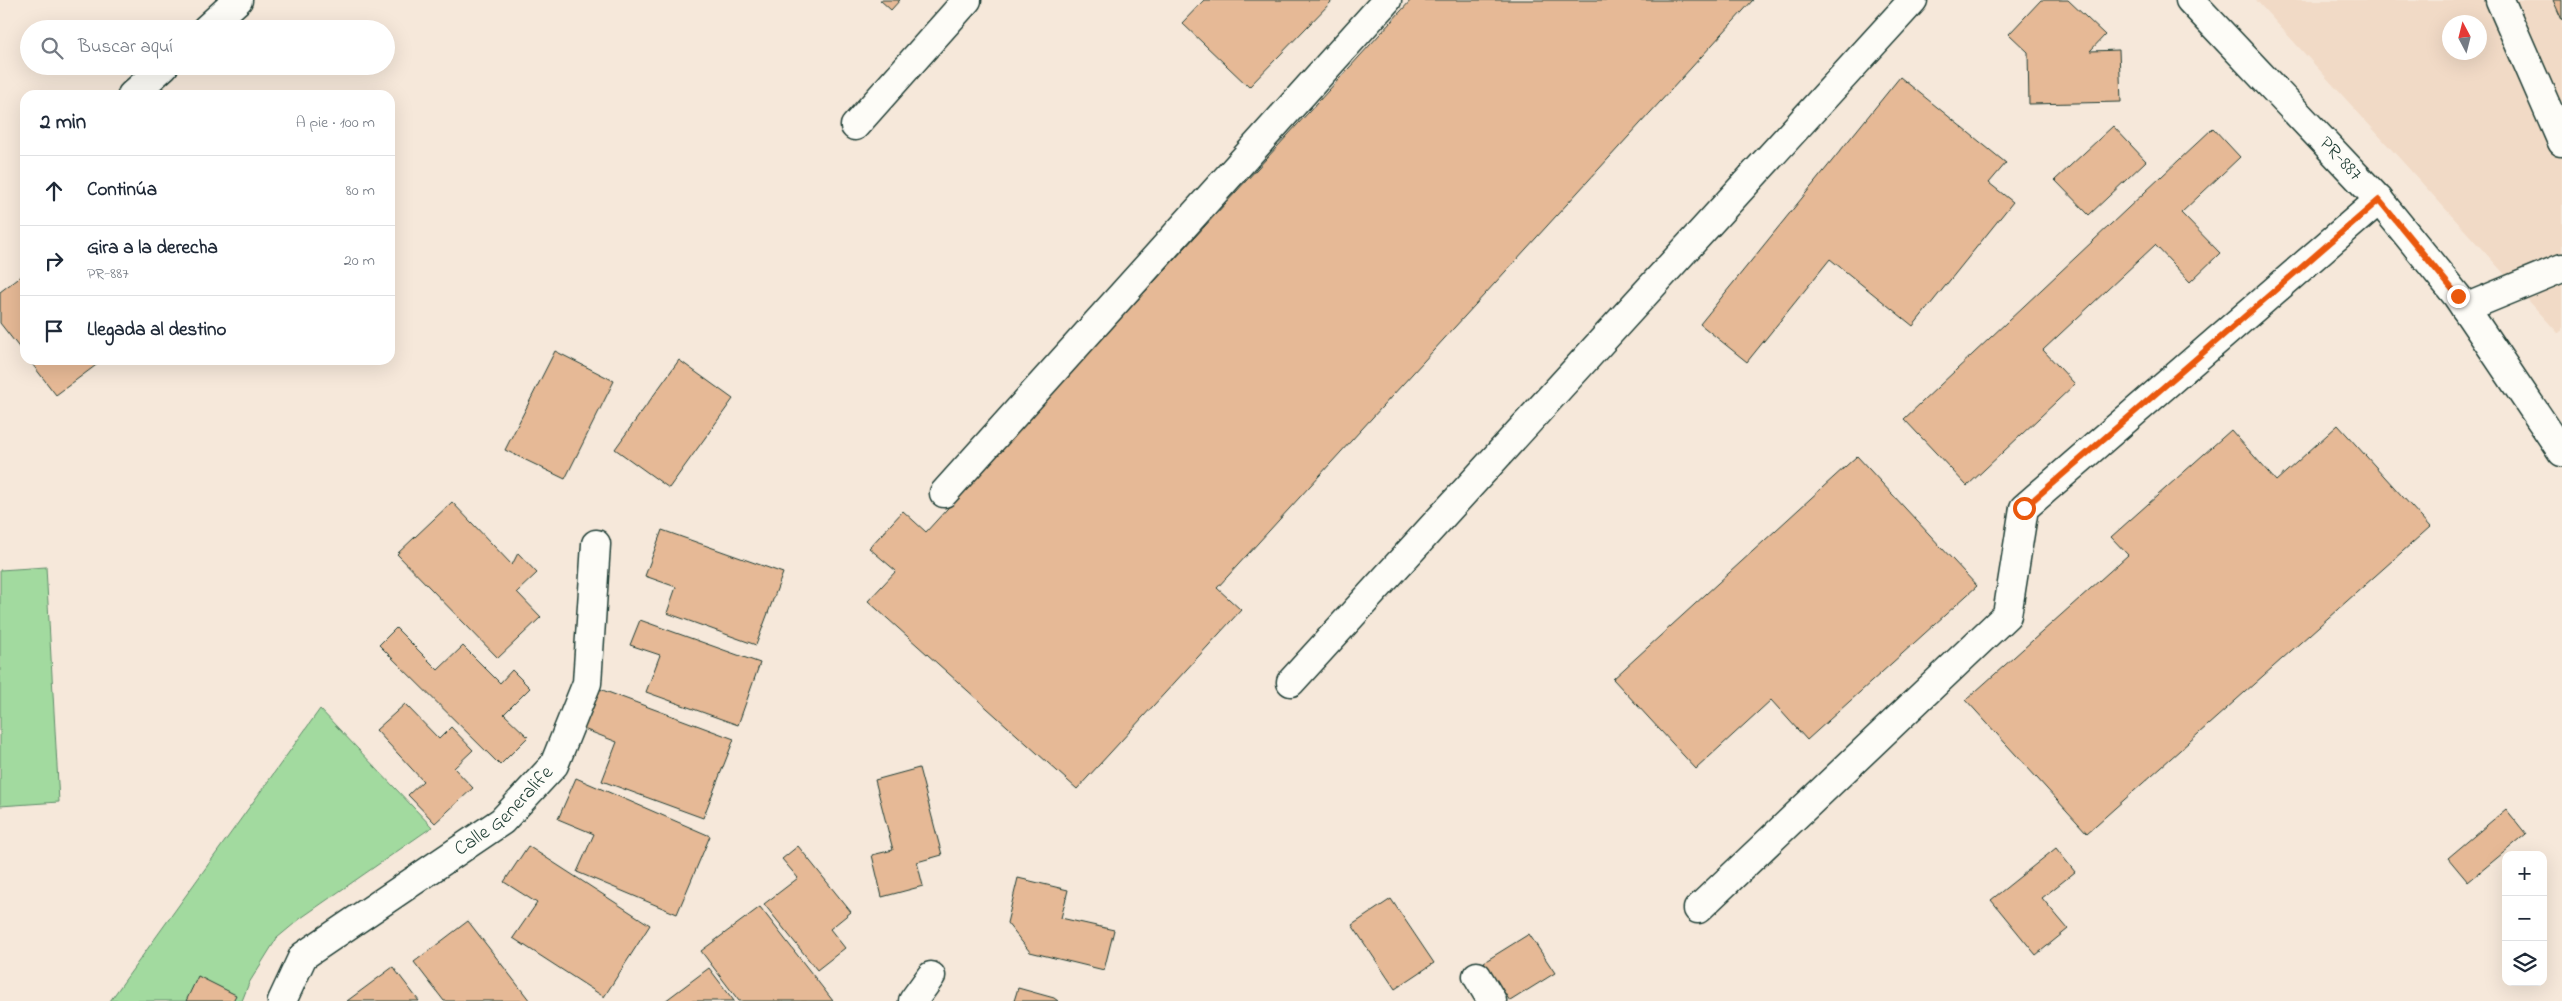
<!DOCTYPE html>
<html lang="es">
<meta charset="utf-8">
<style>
body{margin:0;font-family:"Indie Flower",sans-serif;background:#f2f2f3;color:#1f2937}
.controls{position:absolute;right:15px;bottom:15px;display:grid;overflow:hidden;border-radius:10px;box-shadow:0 5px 20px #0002}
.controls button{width:45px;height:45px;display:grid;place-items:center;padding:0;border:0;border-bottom:1px solid #e0e1e3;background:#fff;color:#1f2937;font:25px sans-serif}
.compass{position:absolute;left:2442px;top:15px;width:45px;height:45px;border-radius:50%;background:#fff;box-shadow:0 5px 20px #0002;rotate:353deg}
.stop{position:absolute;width:15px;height:15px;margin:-11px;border:4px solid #ea580c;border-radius:50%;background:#fff}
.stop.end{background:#ea580c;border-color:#fff;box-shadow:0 1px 5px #0008}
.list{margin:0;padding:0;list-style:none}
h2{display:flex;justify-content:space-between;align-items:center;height:65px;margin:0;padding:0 20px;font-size:21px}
h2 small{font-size:16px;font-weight:400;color:#747a83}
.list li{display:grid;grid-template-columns:32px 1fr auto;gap:15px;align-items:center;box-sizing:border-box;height:70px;padding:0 20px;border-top:1px solid #e0e1e3}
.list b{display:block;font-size:19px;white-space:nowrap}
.list p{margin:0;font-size:16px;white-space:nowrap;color:#747a83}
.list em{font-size:16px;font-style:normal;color:#747a83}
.icon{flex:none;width:28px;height:28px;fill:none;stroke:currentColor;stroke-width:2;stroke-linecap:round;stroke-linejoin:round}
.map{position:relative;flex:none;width:2562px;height:1001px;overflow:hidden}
.search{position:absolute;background:#fff;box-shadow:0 5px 20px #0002;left:20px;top:20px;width:375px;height:55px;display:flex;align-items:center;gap:12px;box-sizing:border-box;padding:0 18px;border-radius:28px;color:#747a83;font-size:19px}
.panel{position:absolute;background:#fff;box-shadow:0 5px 20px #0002;left:20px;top:90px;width:375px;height:275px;border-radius:15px}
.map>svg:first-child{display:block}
</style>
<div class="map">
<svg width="2562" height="1001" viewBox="0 0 2562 1001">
<rect width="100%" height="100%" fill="#f6e8da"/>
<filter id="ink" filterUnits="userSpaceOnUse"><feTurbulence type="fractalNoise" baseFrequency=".02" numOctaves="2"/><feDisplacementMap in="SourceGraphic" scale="10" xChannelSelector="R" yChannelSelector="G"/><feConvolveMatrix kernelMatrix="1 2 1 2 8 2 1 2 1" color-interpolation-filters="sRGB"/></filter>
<g filter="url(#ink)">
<!-- built -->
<path fill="#f1dac6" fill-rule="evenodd" d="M2256,0H2562V332L2558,333ZM2450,22H2480V52H2450Z"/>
<!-- green -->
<g fill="#a2da9f" stroke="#608c6a">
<polygon points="46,567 59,802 0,806 0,570"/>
<polygon points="320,709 432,827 301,918 277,938 249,983 242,1001 110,1001"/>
</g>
<!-- building -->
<g fill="#e6b996" stroke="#1f3d34">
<polygon points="880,0 900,0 891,10"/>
<polygon points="1204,0 1333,0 1249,87 1182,23"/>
<polygon points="1411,0 1753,0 1217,588 1241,610 1077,789 868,601 896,571 869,548 903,511 926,532"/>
<polygon points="2041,0 2068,0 2105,35 2090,51 2119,50 2121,102 2029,104 2028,52 2009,34"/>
<polygon points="2553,0 2562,0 2562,20"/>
<polygon points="1900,77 2006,163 1989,183 2013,202 1913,326 1830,259 1747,362 1700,324"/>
<polygon points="2113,126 2146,161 2089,215 2055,180"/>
<polygon points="2213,128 2240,157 2181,213 2220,253 2190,282 2155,245 2043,350 2075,384 1967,486 1904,419"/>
<polygon points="25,273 25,355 0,323 0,292"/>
<polygon points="555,351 614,381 565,479 505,450"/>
<polygon points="29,360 103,360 56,395"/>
<polygon points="679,360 733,399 669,488 615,449"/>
<polygon points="2338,425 2430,527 2087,833 1966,700 2128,555 2111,537 2231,430 2276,481"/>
<polygon points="1857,456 1977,586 1807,740 1771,700 1696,769 1613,679"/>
<polygon points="452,502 512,565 518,553 537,573 517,592 541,617 498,658 397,554"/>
<polygon points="662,530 783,573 756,645 667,613 676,587 645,576"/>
<polygon points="640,620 760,663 738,725 646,692 660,655 630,645"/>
<polygon points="396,628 438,670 463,646 500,683 512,670 530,688 504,714 528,737 500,765 379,645"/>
<polygon points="597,688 734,739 703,818 602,781 617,742 581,728"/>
<polygon points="405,704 439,739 451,727 473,750 454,768 473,788 435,823 408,795 423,781 376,730"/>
<polygon points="919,768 942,855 917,862 923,886 882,897 872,855 893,850 875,780"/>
<polygon points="576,778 710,836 677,914 577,872 594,834 558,819"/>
<polygon points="2506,809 2526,834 2468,882 2448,858"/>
<polygon points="528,846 650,925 604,997 513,938 537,903 504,882"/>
<polygon points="798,846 851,912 830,929 845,948 817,970 764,904 798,878 782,859"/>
<polygon points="2056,848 2075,872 2042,898 2068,929 2036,955 1991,900"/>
<polygon points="1018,878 1068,890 1061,918 1114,930 1104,970 1030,952 1007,923"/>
<polygon points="1391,899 1434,963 1395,989 1352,925"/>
<polygon points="760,907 833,1001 739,1001 701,951"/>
<polygon points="468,921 530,1001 444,1001 414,962"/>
<polygon points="1529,934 1555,973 1510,1001 1484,962"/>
<polygon points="393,967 419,1001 347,1001"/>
<polygon points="709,968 734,1001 665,1001"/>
<polygon points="198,976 236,995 233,1001 186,1001"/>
<polygon points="1018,988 1054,998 1058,1001 1014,1001"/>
</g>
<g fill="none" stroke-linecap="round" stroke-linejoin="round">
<!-- minor casing -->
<g stroke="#1f3d34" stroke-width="31">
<g id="minor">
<path id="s1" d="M2190,0L2379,200L2457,296L2562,452"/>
<polyline points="2500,0 2562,142"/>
<polyline points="206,29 238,0"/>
<polyline points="132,95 164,66"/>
<polyline points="855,126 967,0"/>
<polyline points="2465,308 2562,268"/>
<polyline points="944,493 1387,0"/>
<polyline points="1291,682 1913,0"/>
<polyline points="1698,909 2007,615 2024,508 2379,200"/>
<polyline points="1477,976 1492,1001"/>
<path id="s2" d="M282,1001L303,956L502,821L554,765L587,683L596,544"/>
<polyline points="913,1001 931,976"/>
</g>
</g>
<!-- minor -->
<use href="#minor" stroke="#fdfcf7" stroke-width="28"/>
</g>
</g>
<g fill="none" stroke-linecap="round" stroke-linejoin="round" filter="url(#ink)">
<!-- route -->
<polyline stroke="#ea580c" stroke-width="6" points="2024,508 2379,200 2458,296"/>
</g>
<g text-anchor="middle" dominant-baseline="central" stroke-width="4.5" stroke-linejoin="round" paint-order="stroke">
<!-- street labels -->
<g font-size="20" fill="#1f3d34" stroke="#fdfcf7">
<text stroke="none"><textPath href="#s1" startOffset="219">PR-887</textPath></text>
<text stroke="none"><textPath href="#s2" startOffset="298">Calle Generalife</textPath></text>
</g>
</g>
</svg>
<div class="controls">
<button>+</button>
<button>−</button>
<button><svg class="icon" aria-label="layers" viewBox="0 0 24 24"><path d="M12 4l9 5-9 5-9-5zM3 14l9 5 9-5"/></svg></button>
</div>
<svg class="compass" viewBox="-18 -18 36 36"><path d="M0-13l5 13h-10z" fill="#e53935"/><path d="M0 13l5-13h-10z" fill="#747a83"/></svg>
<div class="stop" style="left:2024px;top:508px"></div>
<div class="stop end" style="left:2458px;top:296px"></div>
<div class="search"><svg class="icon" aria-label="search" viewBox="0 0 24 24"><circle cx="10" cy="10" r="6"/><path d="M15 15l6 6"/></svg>Buscar aquí</div>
<section class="panel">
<h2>2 min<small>A pie · 100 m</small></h2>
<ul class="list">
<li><svg class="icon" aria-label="ahead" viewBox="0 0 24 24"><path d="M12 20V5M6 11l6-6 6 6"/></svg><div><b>Continúa</b></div><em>80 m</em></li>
<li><svg class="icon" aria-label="right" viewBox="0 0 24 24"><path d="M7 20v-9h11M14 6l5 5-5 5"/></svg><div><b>Gira a la derecha</b><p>PR-887</p></div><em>20 m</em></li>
<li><svg class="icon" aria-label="arrive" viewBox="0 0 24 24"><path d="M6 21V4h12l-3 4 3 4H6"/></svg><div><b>Llegada al destino</b></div></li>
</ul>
</section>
</div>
